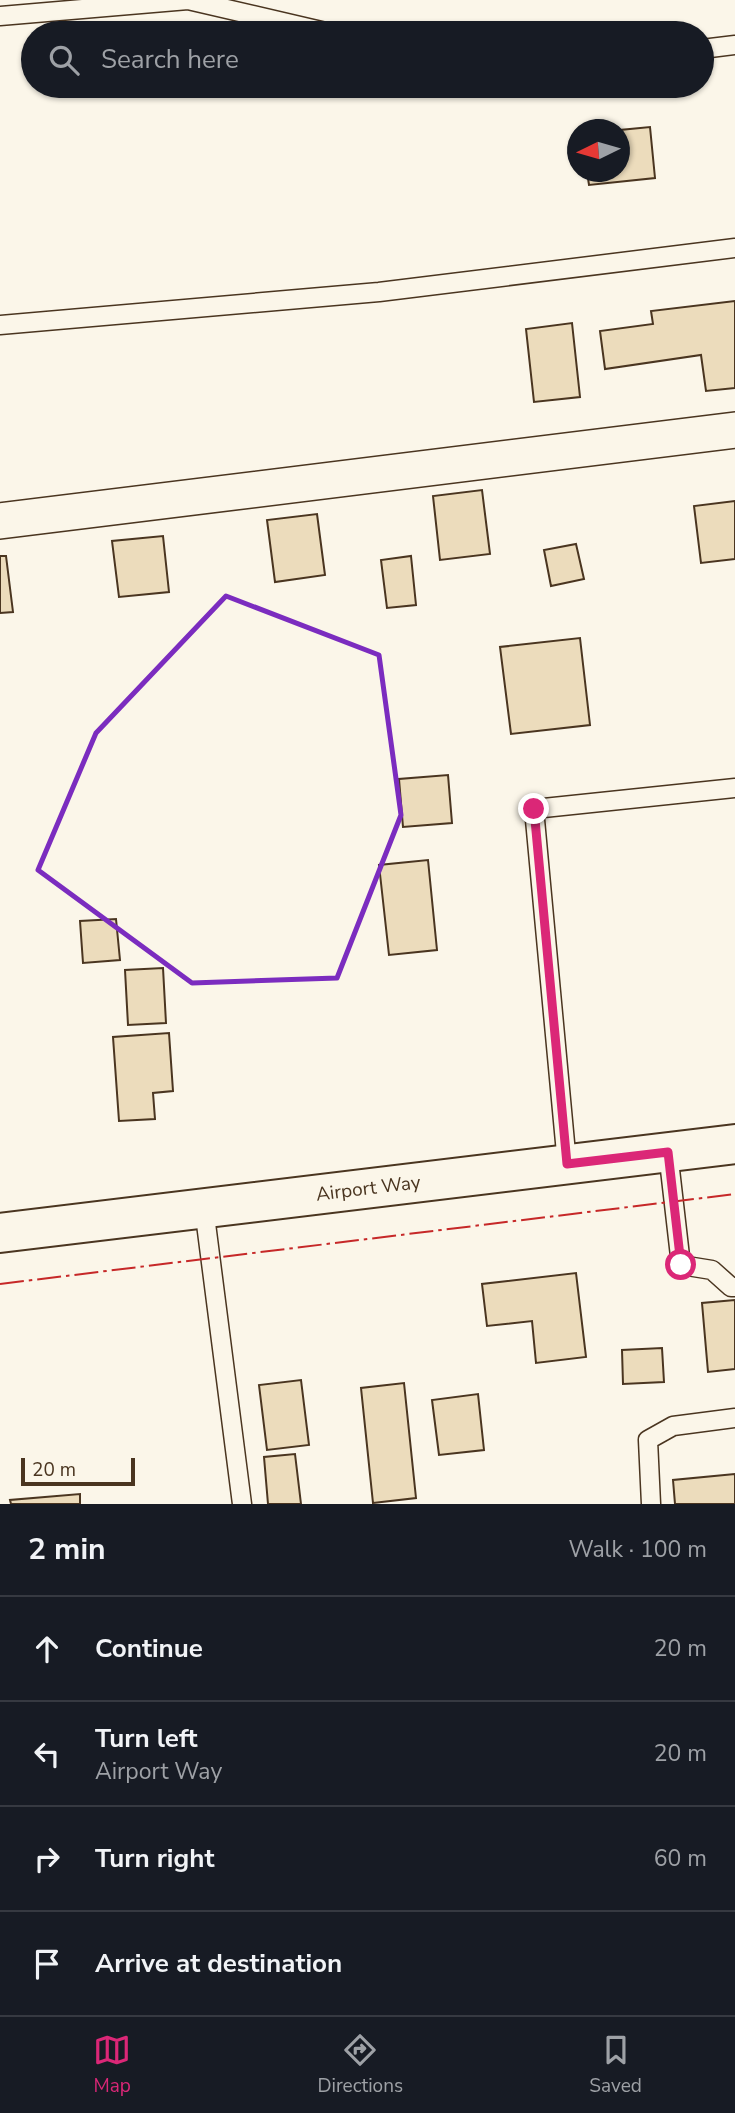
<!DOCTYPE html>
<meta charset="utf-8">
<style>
body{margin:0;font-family:"Nunito Sans",sans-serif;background:#20242c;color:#f1f3f6}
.compass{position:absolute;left:567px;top:119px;width:63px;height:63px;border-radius:50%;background:#171b24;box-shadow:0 2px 5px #0004;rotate:265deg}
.scale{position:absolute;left:21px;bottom:18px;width:114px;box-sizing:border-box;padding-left:7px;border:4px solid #4a3520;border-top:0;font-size:19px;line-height:24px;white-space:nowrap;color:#4a3520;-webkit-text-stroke:5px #fbf6e9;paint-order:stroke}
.stop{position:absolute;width:21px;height:21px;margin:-16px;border:5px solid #db2777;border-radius:50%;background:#fff}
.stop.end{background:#db2777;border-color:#fff;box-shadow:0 2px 7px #0008}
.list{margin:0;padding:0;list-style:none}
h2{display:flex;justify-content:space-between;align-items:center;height:91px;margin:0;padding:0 28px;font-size:30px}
h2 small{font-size:23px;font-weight:400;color:#9ea1a6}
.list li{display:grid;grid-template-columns:46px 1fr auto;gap:21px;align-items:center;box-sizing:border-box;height:105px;padding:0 28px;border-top:2px solid #363941}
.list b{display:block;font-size:26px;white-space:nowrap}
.list p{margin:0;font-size:23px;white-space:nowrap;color:#9ea1a6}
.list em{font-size:23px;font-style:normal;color:#9ea1a6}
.icon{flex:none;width:38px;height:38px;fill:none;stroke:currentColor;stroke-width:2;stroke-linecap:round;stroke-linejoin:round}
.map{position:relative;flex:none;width:735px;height:1504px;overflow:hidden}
.search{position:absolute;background:#171b24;box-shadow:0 2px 5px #0004;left:21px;right:21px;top:21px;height:77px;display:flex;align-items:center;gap:18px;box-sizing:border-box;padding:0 24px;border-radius:38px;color:#9ea1a6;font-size:26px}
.sheet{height:511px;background:#171b24}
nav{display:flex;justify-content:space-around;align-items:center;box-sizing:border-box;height:98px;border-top:2px solid #363941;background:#171b24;font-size:19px;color:#9ea1a6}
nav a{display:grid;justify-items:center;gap:4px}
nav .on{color:#db2777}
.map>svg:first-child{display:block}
</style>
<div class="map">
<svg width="735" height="1504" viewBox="0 0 735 1504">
<rect width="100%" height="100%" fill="#fbf6e9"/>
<!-- building -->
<g fill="#ecdcbc" stroke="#4a3520" stroke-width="2">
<polygon points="650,127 655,178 589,185 587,172 620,172 620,130"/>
<polygon points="735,301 735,388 706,391 701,355 605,369 600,331 653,324 651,311"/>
<polygon points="572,323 580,397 534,402 526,329"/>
<polygon points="482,490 490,554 440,560 433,496"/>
<polygon points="735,501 735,559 701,563 694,506"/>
<polygon points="317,514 325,575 275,582 267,520"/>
<polygon points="163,536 169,592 119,597 112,541"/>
<polygon points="576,544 584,579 551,586 544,550"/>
<polygon points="0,556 6,556 13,612 0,613"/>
<polygon points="411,556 416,605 387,608 381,560"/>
<polygon points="580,638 590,725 511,734 500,647"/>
<polygon points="448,775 452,823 403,827 399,779"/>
<polygon points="428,860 437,950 389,955 379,865"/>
<polygon points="116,919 120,960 83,963 80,921"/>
<polygon points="163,968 166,1023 128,1025 125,970"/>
<polygon points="169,1033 173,1091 153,1093 155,1119 119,1121 113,1037"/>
<polygon points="576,1273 586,1357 536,1363 532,1321 487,1326 482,1284"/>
<polygon points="735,1300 735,1369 708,1372 702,1303"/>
<polygon points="662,1348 664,1382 623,1384 622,1350"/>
<polygon points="301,1380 309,1445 267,1450 259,1385"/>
<polygon points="404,1383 416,1498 373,1503 361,1388"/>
<polygon points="478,1394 484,1450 439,1455 432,1400"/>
<polygon points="295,1454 301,1504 268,1504 264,1457"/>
<polygon points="735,1474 735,1504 675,1504 673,1480"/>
<polygon points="80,1494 80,1504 11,1504 10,1500"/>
</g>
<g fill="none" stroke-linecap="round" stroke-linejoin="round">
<!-- service casing -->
<g stroke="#4a3520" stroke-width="21">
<g id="service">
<polyline points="0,16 188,0 330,33"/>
<polyline points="702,49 735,45"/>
<polyline points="0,325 379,292 735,248"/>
<polyline points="668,1152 681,1265 712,1270 731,1287 735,1287"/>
<polyline points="567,1164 534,809 735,788"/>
<polyline points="204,1208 242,1504"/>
<polyline points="651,1504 648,1440 673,1426 735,1418"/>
</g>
</g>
<!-- minor casing -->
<g stroke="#4a3520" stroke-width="38">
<polyline id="minor" points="0,521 735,430"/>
</g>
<!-- secondary casing -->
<g stroke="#4a3520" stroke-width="42">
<g id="secondary">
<path id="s1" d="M0,1233L735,1144"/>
</g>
</g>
<!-- service -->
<use href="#service" stroke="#fbf6e9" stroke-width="18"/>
<!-- minor -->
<use href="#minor" stroke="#fbf6e9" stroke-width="35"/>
<!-- secondary -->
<use href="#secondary" stroke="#fbf6e9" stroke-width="38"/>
<!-- power -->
<polyline stroke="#c62828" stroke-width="2" stroke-dasharray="24 5 3.5 5" stroke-linecap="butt" points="0,1284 735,1194"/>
</g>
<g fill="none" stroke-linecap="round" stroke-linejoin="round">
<!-- route -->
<polyline stroke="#db2777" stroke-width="9" points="534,809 567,1164 668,1152 681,1265"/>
</g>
<!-- marked area -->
<path fill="none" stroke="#7b2cbf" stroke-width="5" stroke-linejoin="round" d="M226,596L379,655L401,815L337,978L192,983L38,870L96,733Z"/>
<g text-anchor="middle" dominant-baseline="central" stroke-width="5" stroke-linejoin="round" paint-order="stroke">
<!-- street labels -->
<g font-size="19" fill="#4a3520" stroke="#fbf6e9">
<text stroke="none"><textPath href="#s1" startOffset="371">Airport Way</textPath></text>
</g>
</g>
</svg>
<svg class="compass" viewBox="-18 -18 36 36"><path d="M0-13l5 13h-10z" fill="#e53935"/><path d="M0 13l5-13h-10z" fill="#9ea1a6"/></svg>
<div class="scale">20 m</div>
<div class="stop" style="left:681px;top:1265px"></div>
<div class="stop end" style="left:534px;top:809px"></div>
<div class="search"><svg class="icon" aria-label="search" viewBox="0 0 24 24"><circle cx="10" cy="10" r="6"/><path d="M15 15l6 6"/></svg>Search here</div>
</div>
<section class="sheet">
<h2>2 min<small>Walk · 100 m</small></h2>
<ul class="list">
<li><svg class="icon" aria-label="ahead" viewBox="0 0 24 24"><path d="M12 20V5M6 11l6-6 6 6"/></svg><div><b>Continue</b></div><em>20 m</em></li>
<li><svg class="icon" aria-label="left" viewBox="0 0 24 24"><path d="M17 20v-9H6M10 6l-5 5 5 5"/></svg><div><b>Turn left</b><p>Airport Way</p></div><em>20 m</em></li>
<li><svg class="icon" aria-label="right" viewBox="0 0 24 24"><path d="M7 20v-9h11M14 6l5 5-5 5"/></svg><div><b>Turn right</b></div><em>60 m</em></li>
<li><svg class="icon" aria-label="arrive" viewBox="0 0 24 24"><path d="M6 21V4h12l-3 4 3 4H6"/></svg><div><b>Arrive at destination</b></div></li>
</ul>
</section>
<nav>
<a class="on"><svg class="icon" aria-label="map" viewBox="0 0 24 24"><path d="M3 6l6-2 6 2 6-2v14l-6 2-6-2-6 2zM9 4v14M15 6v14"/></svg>Map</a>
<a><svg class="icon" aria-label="directions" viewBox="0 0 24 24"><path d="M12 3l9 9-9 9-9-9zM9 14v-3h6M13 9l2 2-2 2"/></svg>Directions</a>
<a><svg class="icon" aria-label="saved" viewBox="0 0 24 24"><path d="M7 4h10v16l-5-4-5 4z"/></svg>Saved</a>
</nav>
